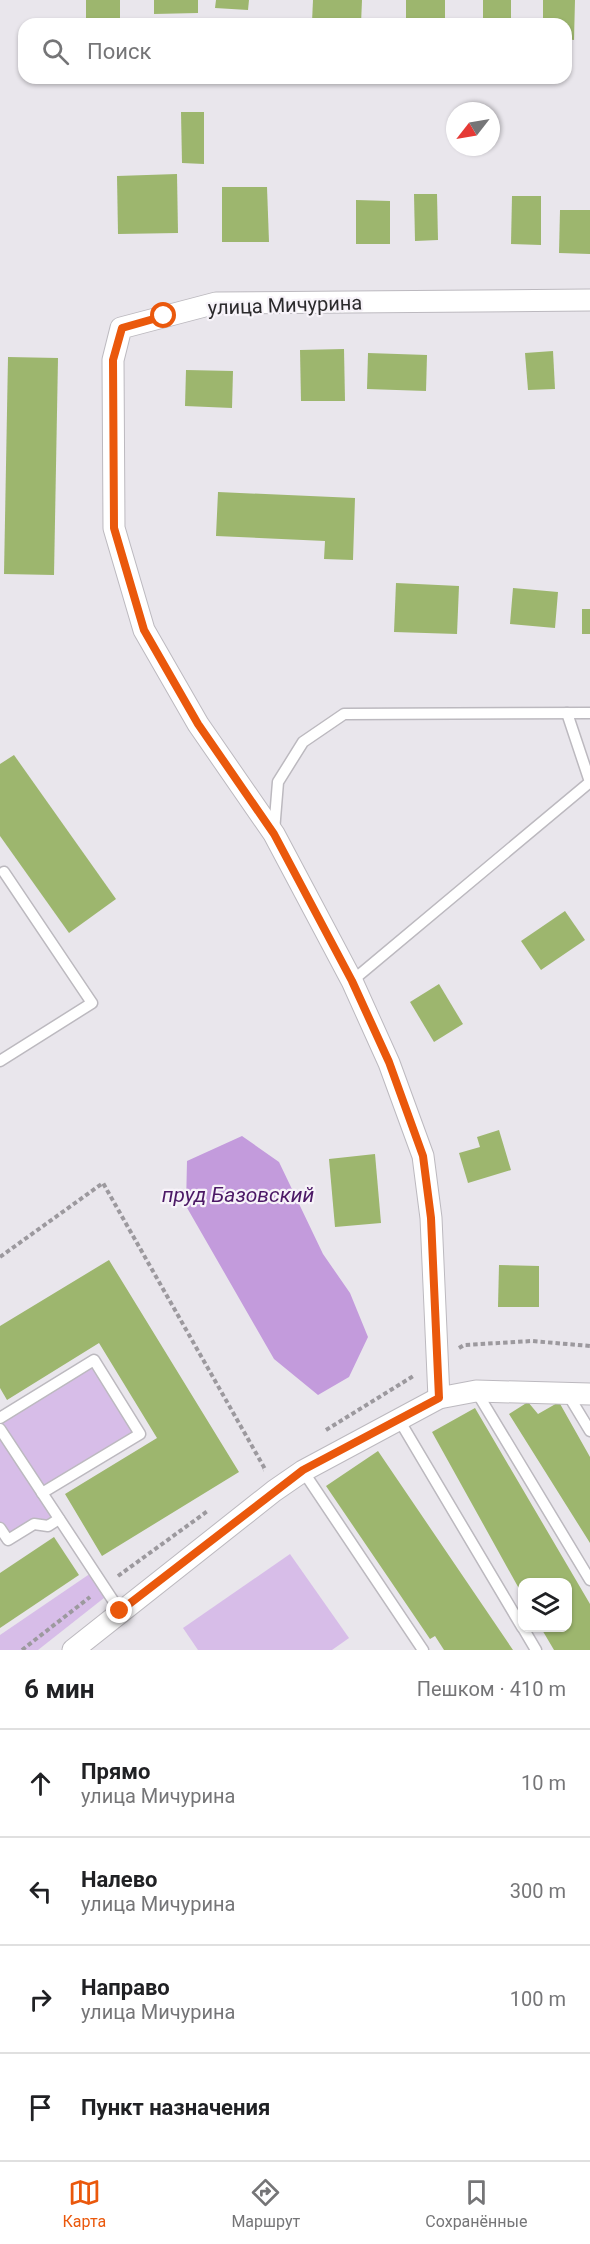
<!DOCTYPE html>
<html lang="ru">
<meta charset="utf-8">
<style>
body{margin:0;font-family:Roboto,sans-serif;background:#f2f2f2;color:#202124}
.controls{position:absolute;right:18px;bottom:18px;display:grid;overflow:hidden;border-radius:12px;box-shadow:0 2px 4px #0004}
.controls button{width:54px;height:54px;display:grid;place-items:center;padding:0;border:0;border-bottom:2px solid #e0e0e0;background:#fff;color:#202124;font:30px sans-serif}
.compass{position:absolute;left:446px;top:102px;width:54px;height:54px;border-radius:50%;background:#fff;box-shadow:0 2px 4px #0004;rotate:239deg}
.stop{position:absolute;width:18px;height:18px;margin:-14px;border:4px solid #ea580c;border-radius:50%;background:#fff}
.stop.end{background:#ea580c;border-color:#fff;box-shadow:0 2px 6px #0008}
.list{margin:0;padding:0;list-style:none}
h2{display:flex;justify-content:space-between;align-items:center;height:78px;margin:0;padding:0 24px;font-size:26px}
h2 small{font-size:20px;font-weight:400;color:#757577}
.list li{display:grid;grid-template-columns:39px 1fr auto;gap:18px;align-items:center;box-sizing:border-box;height:108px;padding:0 24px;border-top:2px solid #e0e0e0}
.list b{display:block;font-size:22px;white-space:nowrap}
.list p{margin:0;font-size:20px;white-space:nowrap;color:#757577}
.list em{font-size:20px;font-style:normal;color:#757577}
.icon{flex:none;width:33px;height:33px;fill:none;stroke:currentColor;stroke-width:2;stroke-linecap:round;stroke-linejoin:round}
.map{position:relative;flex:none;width:590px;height:1650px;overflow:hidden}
.search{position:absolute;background:#fff;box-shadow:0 2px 4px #0004;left:18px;right:18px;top:18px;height:66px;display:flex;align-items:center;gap:15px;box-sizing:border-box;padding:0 21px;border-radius:18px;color:#757577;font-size:22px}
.sheet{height:510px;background:#fff}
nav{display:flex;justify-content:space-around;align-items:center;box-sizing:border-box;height:84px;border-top:2px solid #e0e0e0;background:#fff;font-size:16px;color:#757577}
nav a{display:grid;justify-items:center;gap:3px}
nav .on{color:#ea580c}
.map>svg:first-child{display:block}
</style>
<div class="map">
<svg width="590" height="1650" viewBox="0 0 590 1650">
<rect width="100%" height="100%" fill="#e9e6ec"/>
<!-- green -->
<g fill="#d7bde8">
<polygon points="94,1360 140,1434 42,1493 59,1519 34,1524 8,1540 0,1528 0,1418"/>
<polygon points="290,1554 349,1638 332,1650 198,1650 183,1628"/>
<polygon points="94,1571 109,1594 38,1650 0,1650 0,1635"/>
</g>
<!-- water -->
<polygon fill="#c39bdc" points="242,1136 279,1162 323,1254 350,1293 368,1337 349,1377 318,1395 274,1359 186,1206 187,1161"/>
<!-- building -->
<g fill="#9db66e">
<rect x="86" y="0" width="34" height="24"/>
<polygon points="154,0 198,0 198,13 154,14"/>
<polygon points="216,0 249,0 248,10 215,8"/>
<polygon points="313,0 362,0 361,24 312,22"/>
<rect x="406" y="0" width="39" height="24"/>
<rect x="483" y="0" width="28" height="24"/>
<polygon points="543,0 575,0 574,40 566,39 566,24 543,24"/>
<polygon points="181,112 204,112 204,164 182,163"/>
<polygon points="177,174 178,233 118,234 117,176"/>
<polygon points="222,187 267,187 269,242 222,242"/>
<polygon points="414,194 437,194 438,240 415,241"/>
<polygon points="512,196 541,196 541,245 511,244"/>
<polygon points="356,200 390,201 390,244 356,244"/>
<polygon points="560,210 590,210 590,254 559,253"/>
<polygon points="344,349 345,401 301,401 300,350"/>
<polygon points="553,351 555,389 528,390 525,353"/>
<polygon points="368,353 427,355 426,391 367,389"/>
<polygon points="8,357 58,358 54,575 4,574"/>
<polygon points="186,370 233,371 232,408 185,406"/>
<polygon points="218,492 355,498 353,560 324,559 325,541 216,536"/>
<polygon points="396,583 459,586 457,634 394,632"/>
<polygon points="513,588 558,592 555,628 510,624"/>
<rect x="582" y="609" width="8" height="25"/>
<polygon points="14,755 116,899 69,933 0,836 0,764"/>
<polygon points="565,911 585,940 541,970 521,941"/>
<polygon points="439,984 463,1024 434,1042 410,1002"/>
<polygon points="499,1130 511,1170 468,1183 459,1153 480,1147 477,1137"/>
<polygon points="375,1154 381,1223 335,1227 329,1159"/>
<polygon points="109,1260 239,1472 102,1556 65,1494 157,1438 99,1343 7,1400 0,1388 0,1326"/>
<polygon points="499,1265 539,1266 539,1307 498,1307"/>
<polygon points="528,1402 538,1414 559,1402 590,1457 590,1543 509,1414"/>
<polygon points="475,1408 590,1604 590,1650 554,1650 541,1628 568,1628 568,1582 522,1582 522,1594 432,1432"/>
<polygon points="378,1451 513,1650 444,1650 435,1636 430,1639 326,1486"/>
<polygon points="54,1537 79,1575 0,1628 0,1573"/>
</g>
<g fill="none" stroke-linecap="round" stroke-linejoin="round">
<!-- lane casing -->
<g stroke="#bcb9bf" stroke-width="13">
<g id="lane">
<polyline points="274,831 278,782 303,742 344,714 590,713"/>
<polyline points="352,981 590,782 567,713"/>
<polyline points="0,1061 92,1003 4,872"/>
<polyline points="476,1391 590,1580"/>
<polyline points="567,1393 590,1431"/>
<polyline points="0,1418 94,1360 140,1434 42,1493"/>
<polyline points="398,1418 522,1627"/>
<polyline points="0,1429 120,1611"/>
<polyline points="303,1471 423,1650"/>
<polyline points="0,1528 8,1540 34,1524 48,1526 59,1519"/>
<polyline points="523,1628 536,1650"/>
</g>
</g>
<!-- street casing -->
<g stroke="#bcb9bf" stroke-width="23">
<g id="street">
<polyline points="439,1398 431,1218 423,1156 389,1063 352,981 274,834 198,724 144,630 114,528 113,360 121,328 216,303 590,300"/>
<polyline points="73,1650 274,1491 303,1471 439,1398 476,1391 590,1394"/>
</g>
</g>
<!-- path -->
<g stroke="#9c999e" stroke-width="4" stroke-dasharray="4.5 3" stroke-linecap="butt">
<polyline points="0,1257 103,1183 265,1469 263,1470"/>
<polyline points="459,1348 464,1345 532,1341 590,1346"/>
<polyline points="326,1430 415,1375"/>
<polyline points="118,1576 209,1510"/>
<polyline points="22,1650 90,1597"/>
</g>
<!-- lane -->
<use href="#lane" stroke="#fff" stroke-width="10"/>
<!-- street -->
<use href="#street" stroke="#fff" stroke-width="21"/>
</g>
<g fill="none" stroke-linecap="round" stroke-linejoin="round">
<!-- route -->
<polyline stroke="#ea580c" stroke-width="8" points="120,1611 303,1470 439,1398 431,1218 423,1156 389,1062 352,981 274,834 198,724 144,630 114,528 113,360 122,328 164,316"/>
</g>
<g text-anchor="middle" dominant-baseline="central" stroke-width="4.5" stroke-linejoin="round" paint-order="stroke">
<!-- street labels -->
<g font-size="20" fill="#2b2a2c" stroke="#f7f3f9">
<text transform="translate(285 305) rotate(-2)">улица Мичурина</text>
</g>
<!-- water labels -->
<g font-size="21" font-style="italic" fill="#4c1966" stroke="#f7f3f9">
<text x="238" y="1195">пруд Базовский</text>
</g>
</g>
</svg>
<div class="controls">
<button><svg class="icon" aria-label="layers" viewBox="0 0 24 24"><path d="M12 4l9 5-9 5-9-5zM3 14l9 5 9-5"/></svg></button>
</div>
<svg class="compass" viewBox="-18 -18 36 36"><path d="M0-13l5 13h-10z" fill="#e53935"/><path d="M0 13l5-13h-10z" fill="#757577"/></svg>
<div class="stop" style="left:164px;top:316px"></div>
<div class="stop end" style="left:120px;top:1611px"></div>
<div class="search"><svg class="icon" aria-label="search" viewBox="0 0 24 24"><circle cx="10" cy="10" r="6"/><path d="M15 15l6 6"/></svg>Поиск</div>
</div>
<section class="sheet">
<h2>6 мин<small>Пешком · 410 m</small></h2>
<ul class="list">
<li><svg class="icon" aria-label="ahead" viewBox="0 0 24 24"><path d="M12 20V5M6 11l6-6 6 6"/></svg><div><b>Прямо</b><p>улица Мичурина</p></div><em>10 m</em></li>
<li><svg class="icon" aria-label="left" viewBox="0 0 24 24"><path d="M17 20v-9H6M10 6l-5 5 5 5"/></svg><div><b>Налево</b><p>улица Мичурина</p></div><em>300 m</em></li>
<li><svg class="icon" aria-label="right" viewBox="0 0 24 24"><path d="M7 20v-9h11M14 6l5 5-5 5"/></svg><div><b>Направо</b><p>улица Мичурина</p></div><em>100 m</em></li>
<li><svg class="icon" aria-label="arrive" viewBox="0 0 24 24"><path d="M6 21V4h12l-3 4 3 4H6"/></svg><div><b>Пункт назначения</b></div></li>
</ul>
</section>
<nav>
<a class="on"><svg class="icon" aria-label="map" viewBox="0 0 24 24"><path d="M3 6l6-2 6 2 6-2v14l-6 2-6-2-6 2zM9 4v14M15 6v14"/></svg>Карта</a>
<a><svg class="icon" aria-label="directions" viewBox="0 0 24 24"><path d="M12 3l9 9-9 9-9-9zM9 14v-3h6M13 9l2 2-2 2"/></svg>Маршрут</a>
<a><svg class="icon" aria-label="saved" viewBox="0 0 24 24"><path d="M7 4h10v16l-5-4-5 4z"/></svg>Сохранённые</a>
</nav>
